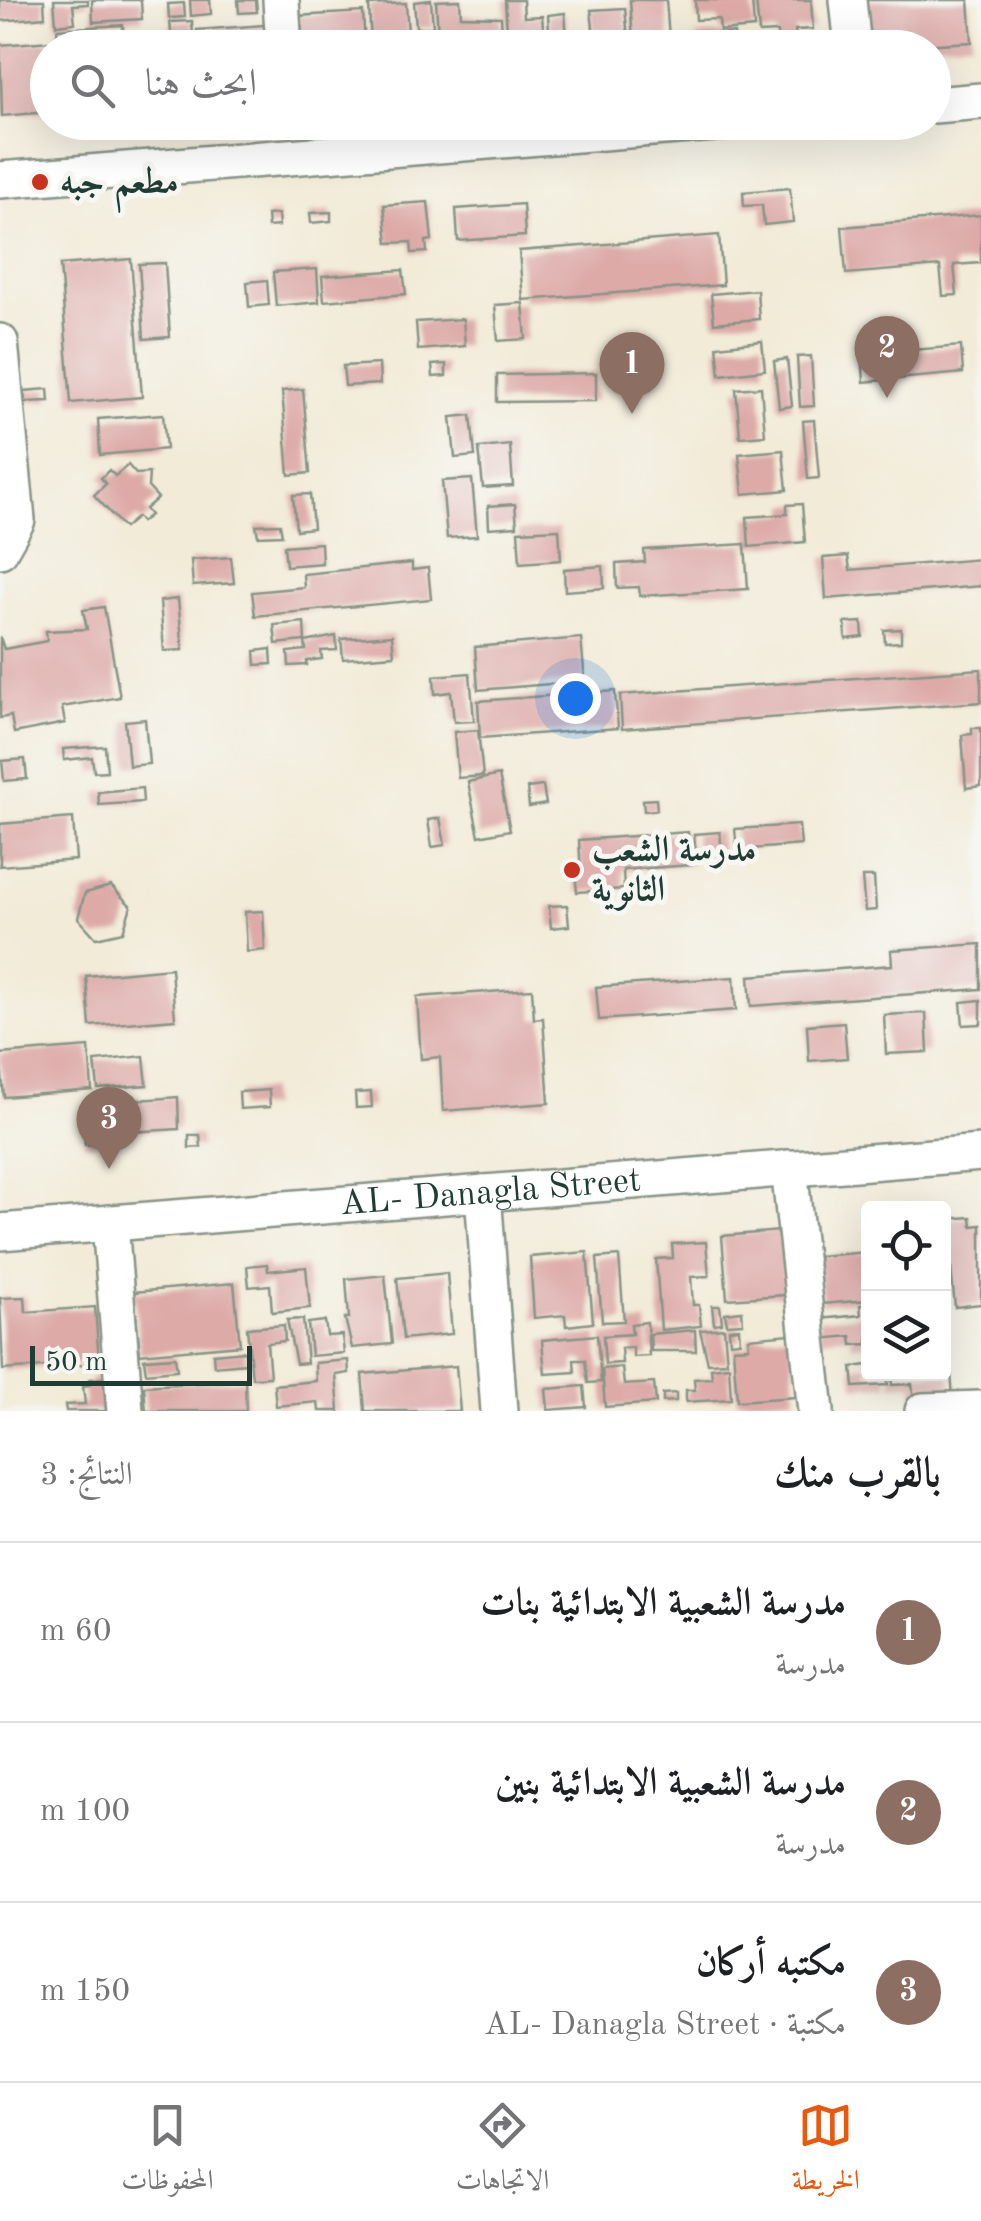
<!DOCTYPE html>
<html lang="ar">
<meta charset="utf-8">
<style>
body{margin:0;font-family:"Old Standard TT",Amiri,serif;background:#f6f6f6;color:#202124;direction:rtl}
.controls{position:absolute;right:30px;bottom:30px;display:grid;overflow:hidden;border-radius:10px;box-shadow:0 10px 40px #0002}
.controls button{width:90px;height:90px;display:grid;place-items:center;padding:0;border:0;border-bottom:2px solid #e0e0e0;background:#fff;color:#202124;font:50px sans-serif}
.scale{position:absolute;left:30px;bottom:25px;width:222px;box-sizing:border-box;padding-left:10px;border:5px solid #1f3d34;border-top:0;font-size:28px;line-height:35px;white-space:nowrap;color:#1f3d34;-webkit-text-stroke:8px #f6f6f2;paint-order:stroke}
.you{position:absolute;left:575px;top:698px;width:35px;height:35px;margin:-25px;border:8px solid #fff;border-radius:50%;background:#1a73e8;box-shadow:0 0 0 15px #1a73e833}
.badge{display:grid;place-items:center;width:65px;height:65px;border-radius:50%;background:#ea580c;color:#fff;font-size:32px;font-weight:700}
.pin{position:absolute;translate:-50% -82px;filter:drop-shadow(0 2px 5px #0008)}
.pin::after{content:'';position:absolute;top:52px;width:35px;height:30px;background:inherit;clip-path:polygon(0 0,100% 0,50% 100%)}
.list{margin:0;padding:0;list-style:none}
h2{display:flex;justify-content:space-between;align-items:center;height:130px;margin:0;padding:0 40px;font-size:42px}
h2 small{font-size:32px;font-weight:400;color:#757577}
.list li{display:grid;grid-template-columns:65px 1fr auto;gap:30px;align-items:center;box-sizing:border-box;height:180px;padding:0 40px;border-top:2px solid #e0e0e0}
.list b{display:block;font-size:38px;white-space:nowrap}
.list p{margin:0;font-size:32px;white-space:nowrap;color:#757577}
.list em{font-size:32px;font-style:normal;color:#757577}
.icon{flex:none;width:55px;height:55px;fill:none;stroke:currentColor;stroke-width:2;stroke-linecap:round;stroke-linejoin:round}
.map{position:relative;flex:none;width:981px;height:1411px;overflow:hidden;direction:ltr}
.search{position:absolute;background:#fff;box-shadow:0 10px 40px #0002;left:30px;right:30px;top:30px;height:110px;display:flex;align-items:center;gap:25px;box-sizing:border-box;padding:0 35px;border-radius:55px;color:#757577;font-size:38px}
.sheet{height:670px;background:#fff}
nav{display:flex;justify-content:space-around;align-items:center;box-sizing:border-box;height:140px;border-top:2px solid #e0e0e0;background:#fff;font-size:28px;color:#757577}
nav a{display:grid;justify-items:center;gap:5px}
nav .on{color:#ea580c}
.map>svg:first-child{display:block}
</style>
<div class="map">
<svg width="981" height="1411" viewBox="0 0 981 1411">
<rect width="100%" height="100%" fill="#f6f6f2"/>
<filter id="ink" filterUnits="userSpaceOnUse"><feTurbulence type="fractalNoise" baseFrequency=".01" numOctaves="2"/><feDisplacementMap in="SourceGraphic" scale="20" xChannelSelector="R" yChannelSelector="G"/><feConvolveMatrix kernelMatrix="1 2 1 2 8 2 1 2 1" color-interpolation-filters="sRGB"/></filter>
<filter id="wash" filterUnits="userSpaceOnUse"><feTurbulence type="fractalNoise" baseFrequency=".0048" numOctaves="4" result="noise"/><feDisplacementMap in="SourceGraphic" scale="40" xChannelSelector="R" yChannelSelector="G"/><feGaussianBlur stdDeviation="2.25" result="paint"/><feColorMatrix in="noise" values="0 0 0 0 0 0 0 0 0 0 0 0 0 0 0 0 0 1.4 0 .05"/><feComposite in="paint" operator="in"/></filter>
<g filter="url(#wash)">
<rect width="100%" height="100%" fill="#f2ebd8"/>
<g id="blocks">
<!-- building -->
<g fill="#ddaaa8">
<polygon points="0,0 44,0 45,17 0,21"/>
<polygon points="54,0 88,0 88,4 73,5 75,23 56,25"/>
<polygon points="92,0 141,0 142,19 93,22"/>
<polygon points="190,0 210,0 211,14 191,16"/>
<polygon points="238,0 256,0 257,12 239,13"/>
<polygon points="431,0 433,27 416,28 414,2"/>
<polygon points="460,0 461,16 501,17 503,48 468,48 467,34 438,36 436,1"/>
<polygon points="505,0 523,0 524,17 542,16 545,48 508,48"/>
<polygon points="630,0 666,0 669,39 633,41"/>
<polygon points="695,0 752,0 754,28 720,31 719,19 696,20"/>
<polygon points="756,0 811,0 813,29 795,30 797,48 778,48 777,32 759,33"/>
<polygon points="865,0 969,0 972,42 869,48"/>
<polygon points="184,3 185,17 169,18 168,4"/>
<polygon points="406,3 409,48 371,48 369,5"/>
<polygon points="625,8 629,48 614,48 613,36 594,38 591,10"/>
<polygon points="363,12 365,48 298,48 296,16"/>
<polygon points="565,13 568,48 550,48 548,15"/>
<polygon points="192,21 194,48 130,48 129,44 172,41 170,22"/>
<polygon points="123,25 124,48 59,48 57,29"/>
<polygon points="264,25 266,48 198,48 197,30"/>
<polygon points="734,33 736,48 697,48 696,36"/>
<polygon points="693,40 693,48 677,48 677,41"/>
<polygon points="50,41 48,112 2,116 0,45"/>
<polygon points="790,188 793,222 764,225 762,205 744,206 743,192"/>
<polygon points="428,202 432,240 426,241 427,252 412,253 411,242 388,243 384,205"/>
<polygon points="523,204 525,236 458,241 456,209"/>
<polygon points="331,212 331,221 311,223 310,213"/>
<polygon points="278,214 279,226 268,227 267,215"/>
<polygon points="981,215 981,263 954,265 957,295 943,296 940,266 846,274 842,227"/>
<polygon points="719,235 723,285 523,300 519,251"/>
<polygon points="131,259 142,397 71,403 60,265"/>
<polygon points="165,263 170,337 144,339 139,264"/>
<polygon points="317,269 319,302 276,306 273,272"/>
<polygon points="403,270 406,294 324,301 322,276"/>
<polygon points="267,280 269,305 249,307 247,282"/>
<polygon points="757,290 759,319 714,323 711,294"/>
<polygon points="523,303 526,339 498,341 495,305"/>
<polygon points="463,319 465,346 418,350 416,322"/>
<polygon points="762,341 765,370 720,375 717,346"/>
<polygon points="961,346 963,373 864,382 862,354"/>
<polygon points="811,356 814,406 800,407 797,357"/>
<polygon points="787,359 792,406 779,408 774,361"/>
<polygon points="379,364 380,384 345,386 343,366"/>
<polygon points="446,364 446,376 433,377 432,365"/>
<polygon points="596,373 596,401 497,402 497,375"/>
<polygon points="761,387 765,435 740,437 736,389"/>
<polygon points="48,389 49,401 25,402 24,391"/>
<polygon points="303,389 310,473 289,475 282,391"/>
<polygon points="163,414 166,449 100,455 98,419"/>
<polygon points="471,415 475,456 455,458 451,417"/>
<polygon points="814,420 819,478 808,479 803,421"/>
<polygon points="510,445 513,486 483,488 479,448"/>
<polygon points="783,450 787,490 743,494 739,454"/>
<polygon points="128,465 136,474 149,473 148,487 158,498 145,509 150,515 141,522 137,517 124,528 94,495 106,484 101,478 109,470 115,476"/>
<polygon points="472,479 477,536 447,538 442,481"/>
<polygon points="310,494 313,528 296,530 293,495"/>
<polygon points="515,504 517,526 489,528 488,506"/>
<polygon points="802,504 805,542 749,547 747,517 787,514 787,505"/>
<polygon points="280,524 282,535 258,536 256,525"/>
<polygon points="559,529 561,560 520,563 518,531"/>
<polygon points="321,543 322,563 286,566 284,546"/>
<polygon points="745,544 748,589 640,596 639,587 617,588 616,564 645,562 644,550"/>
<polygon points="848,556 850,570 981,559 981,586 826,599 823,558"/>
<polygon points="231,557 234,583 193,586 191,560"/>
<polygon points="412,563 412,570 428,568 431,599 255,616 252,592 304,587 303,574"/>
<polygon points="603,566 604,588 565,591 564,569"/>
<polygon points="178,599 183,650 164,651 160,601"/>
<polygon points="104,607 120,697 62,707 65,723 14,733 11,716 0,718 0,637 4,649 47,641 46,631 87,629 83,610"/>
<polygon points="304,622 305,641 276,644 274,625"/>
<polygon points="862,622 863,637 846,639 845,623"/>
<polygon points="901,629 901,642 885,643 884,630"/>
<polygon points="392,635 394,655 343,659 341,639"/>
<polygon points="336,636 337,650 321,651 322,659 307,661 307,665 289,666 288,652 306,650 305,642"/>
<polygon points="581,638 585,681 478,690 475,647"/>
<polygon points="271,649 272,664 256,665 255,651"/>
<polygon points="981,669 981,702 622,729 620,695"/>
<polygon points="470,673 474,721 454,722 451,692 435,694 434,676"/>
<polygon points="615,691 618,728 480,738 478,701"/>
<polygon points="145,719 149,764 129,766 125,721"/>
<polygon points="972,728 981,728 981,786 966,788 962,735 972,734"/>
<polygon points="478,730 483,776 458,778 454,732"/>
<polygon points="105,746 107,771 94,772 92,757 64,760 63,749"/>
<polygon points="25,759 27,779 4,781 2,761"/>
<polygon points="499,775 510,830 479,836 468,782"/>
<polygon points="543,786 546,804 529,807 527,788"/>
<polygon points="142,788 143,802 99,805 98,792"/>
<polygon points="656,799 657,810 644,811 643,800"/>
<polygon points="73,818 76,860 0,866 0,824"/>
<polygon points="440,818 445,845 432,847 428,820"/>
<polygon points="799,825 801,845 737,850 735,829"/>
<polygon points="688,832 691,865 623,870 624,889 577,892 575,874 581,873 579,840"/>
<polygon points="720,832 722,853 696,855 694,834"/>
<polygon points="862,877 874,877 876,910 865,911"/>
<polygon points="111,886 131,906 123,932 96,938 78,918 85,893"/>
<polygon points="567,905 569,926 551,928 549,906"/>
<polygon points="263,911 265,950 247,952 245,912"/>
<polygon points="981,944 981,989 751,1006 749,976 892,965 891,950"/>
<polygon points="171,968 175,1019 90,1026 86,976"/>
<polygon points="734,977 736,1010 599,1020 596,987"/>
<polygon points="532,989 534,1019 543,1018 549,1103 443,1111 440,1057 421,1059 417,997"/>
<polygon points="981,1000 981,1024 963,1025 961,1002"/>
<polygon points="926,1013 928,1052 886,1054 884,1015"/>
<polygon points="844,1022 847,1058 809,1061 807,1025"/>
<polygon points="89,1047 92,1090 4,1097 0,1054"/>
<polygon points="144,1056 147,1085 98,1089 95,1061"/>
<polygon points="269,1090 270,1107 240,1109 239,1092"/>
<polygon points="371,1092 372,1107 356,1108 355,1093"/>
<polygon points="178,1097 179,1129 113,1133 111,1102"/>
<polygon points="105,1110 106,1123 98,1124 97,1111"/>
<polygon points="84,1133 95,1133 96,1144 85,1145"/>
<polygon points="189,1135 200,1135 201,1147 189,1148"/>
<polygon points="971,1217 972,1226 981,1225 981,1304 955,1307 946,1219"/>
<polygon points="780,1231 785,1295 727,1299 722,1236"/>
<polygon points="706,1242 709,1276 691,1277 693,1305 699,1305 701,1326 661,1330 656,1259 673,1258 672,1244"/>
<polygon points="587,1252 593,1323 566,1326 565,1315 534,1318 530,1257"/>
<polygon points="868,1252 868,1300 822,1304 818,1256"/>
<polygon points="619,1256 624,1321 602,1322 597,1258"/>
<polygon points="267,1264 268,1271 306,1267 310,1308 272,1312 270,1285 249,1287 247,1266"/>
<polygon points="447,1273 452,1334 403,1339 397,1278"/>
<polygon points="385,1275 392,1344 352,1348 345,1318 349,1318 346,1279"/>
<polygon points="234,1283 240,1345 140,1354 134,1292"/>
<polygon points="25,1297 26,1312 95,1307 99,1363 3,1370 0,1298"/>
<polygon points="868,1304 868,1344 852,1345 851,1336 820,1339 819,1319 861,1315 860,1305"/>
<polygon points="712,1306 720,1306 722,1323 714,1324"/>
<polygon points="742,1311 743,1323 727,1324 725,1313"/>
<polygon points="303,1319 307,1363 296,1364 287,1320"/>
<polygon points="325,1321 327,1336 342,1335 344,1353 311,1356 308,1323"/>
<polygon points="647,1322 649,1356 633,1357 633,1347 621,1348 622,1363 605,1364 603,1336 632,1334 631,1324"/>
<polygon points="284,1325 285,1341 267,1343 270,1377 252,1378 247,1328"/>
<polygon points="724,1328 727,1362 708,1363 700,1330"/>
<polygon points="739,1328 740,1341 730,1342 729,1329"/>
<polygon points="695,1330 696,1351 651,1351 650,1334"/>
<polygon points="790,1334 796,1397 737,1401 733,1348 749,1347 748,1338"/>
<polygon points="597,1335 601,1382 588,1383 585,1360 574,1360 575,1372 545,1374 542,1340"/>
<polygon points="944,1348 949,1348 953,1398 914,1401 912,1384 892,1385 891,1374 944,1374"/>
<polygon points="245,1351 246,1363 214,1366 213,1354"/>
<polygon points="175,1357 177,1370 146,1373 144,1359"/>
<polygon points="348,1360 349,1373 336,1375 339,1411 319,1411 318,1402 276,1406 274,1385 316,1381 315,1363"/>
<polygon points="868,1365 868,1374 887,1374 888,1385 854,1387 852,1367"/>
<polygon points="456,1366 460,1411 365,1411 362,1374"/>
<polygon points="729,1366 731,1399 686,1402 686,1390 695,1390 694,1379 712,1378 711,1368"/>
<polygon points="622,1367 624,1385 654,1383 656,1403 605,1407 602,1369"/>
<polygon points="104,1378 106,1411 66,1411 65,1405 85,1404 83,1386 90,1385 90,1379"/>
<polygon points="245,1380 246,1411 146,1411 144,1386"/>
<polygon points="584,1386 586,1407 548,1410 546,1389"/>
<polygon points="676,1393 676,1401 663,1402 663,1394"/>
</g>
</g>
</g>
<g filter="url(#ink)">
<use href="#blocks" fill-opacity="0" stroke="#889486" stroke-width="2.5"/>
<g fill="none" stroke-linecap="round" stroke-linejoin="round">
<!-- minor casing -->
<g stroke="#889486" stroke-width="40">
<g id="minor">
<polyline points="281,0 284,48"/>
<polyline points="848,0 853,48"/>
<polyline points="934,105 981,101"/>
<polyline points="0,180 728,122"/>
<polyline points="0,342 17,520 0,550"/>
<polyline points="789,1168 816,1411"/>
<polyline points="483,1193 499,1411"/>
<polyline points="110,1223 125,1411"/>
<path id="s1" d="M0,1232L981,1153"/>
<polyline points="923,1411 981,1409"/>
</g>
</g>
<!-- minor -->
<use href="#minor" stroke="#fff" stroke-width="35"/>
</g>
</g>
<!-- markers -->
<g fill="#c8321e" stroke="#f6f6f2" stroke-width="4">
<circle cx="40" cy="182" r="10"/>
<circle cx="572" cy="870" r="10"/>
</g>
<g text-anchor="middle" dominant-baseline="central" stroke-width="10" stroke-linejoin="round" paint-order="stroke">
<!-- poi labels -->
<g font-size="35" font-weight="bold" fill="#1f3d34" stroke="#f6f6f2" text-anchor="start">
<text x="60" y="182">مطعم جبه</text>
<text x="592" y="850">مدرسة الشعب<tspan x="592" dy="40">الثانوية</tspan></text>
</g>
<!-- street labels -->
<g font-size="35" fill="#1f3d34" stroke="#f6f6f2">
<text stroke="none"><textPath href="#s1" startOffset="492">AL- Danagla Street</textPath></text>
</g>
</g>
</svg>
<div class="controls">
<button><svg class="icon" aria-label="locate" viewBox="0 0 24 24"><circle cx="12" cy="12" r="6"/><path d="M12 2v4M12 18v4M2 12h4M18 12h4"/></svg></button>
<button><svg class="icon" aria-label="layers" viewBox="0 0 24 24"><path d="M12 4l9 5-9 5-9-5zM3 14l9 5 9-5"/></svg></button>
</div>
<div class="scale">50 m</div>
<div class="you"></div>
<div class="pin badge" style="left:632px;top:414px;background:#8d6e63">1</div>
<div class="pin badge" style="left:887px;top:398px;background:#8d6e63">2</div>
<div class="pin badge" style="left:109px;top:1169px;background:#8d6e63">3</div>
<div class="search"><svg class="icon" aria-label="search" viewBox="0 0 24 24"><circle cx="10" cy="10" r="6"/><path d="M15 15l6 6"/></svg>ابحث هنا</div>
</div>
<section class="sheet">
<h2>بالقرب منك<small>النتائج: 3</small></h2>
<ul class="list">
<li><span class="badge" style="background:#8d6e63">1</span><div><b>مدرسة الشعبية الابتدائية بنات</b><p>مدرسة</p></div><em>60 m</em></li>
<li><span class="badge" style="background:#8d6e63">2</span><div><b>مدرسة الشعبية الابتدائية بنين</b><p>مدرسة</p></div><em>100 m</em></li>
<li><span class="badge" style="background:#8d6e63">3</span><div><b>مكتبه أركان</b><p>مكتبة · AL- Danagla Street</p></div><em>150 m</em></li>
</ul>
</section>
<nav>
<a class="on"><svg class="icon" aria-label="map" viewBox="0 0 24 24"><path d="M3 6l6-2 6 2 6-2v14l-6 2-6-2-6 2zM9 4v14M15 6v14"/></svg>الخريطة</a>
<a><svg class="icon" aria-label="directions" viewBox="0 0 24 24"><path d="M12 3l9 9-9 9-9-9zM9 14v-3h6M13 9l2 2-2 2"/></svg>الاتجاهات</a>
<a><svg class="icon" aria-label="saved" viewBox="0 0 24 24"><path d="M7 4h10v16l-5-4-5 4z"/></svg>المحفوظات</a>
</nav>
